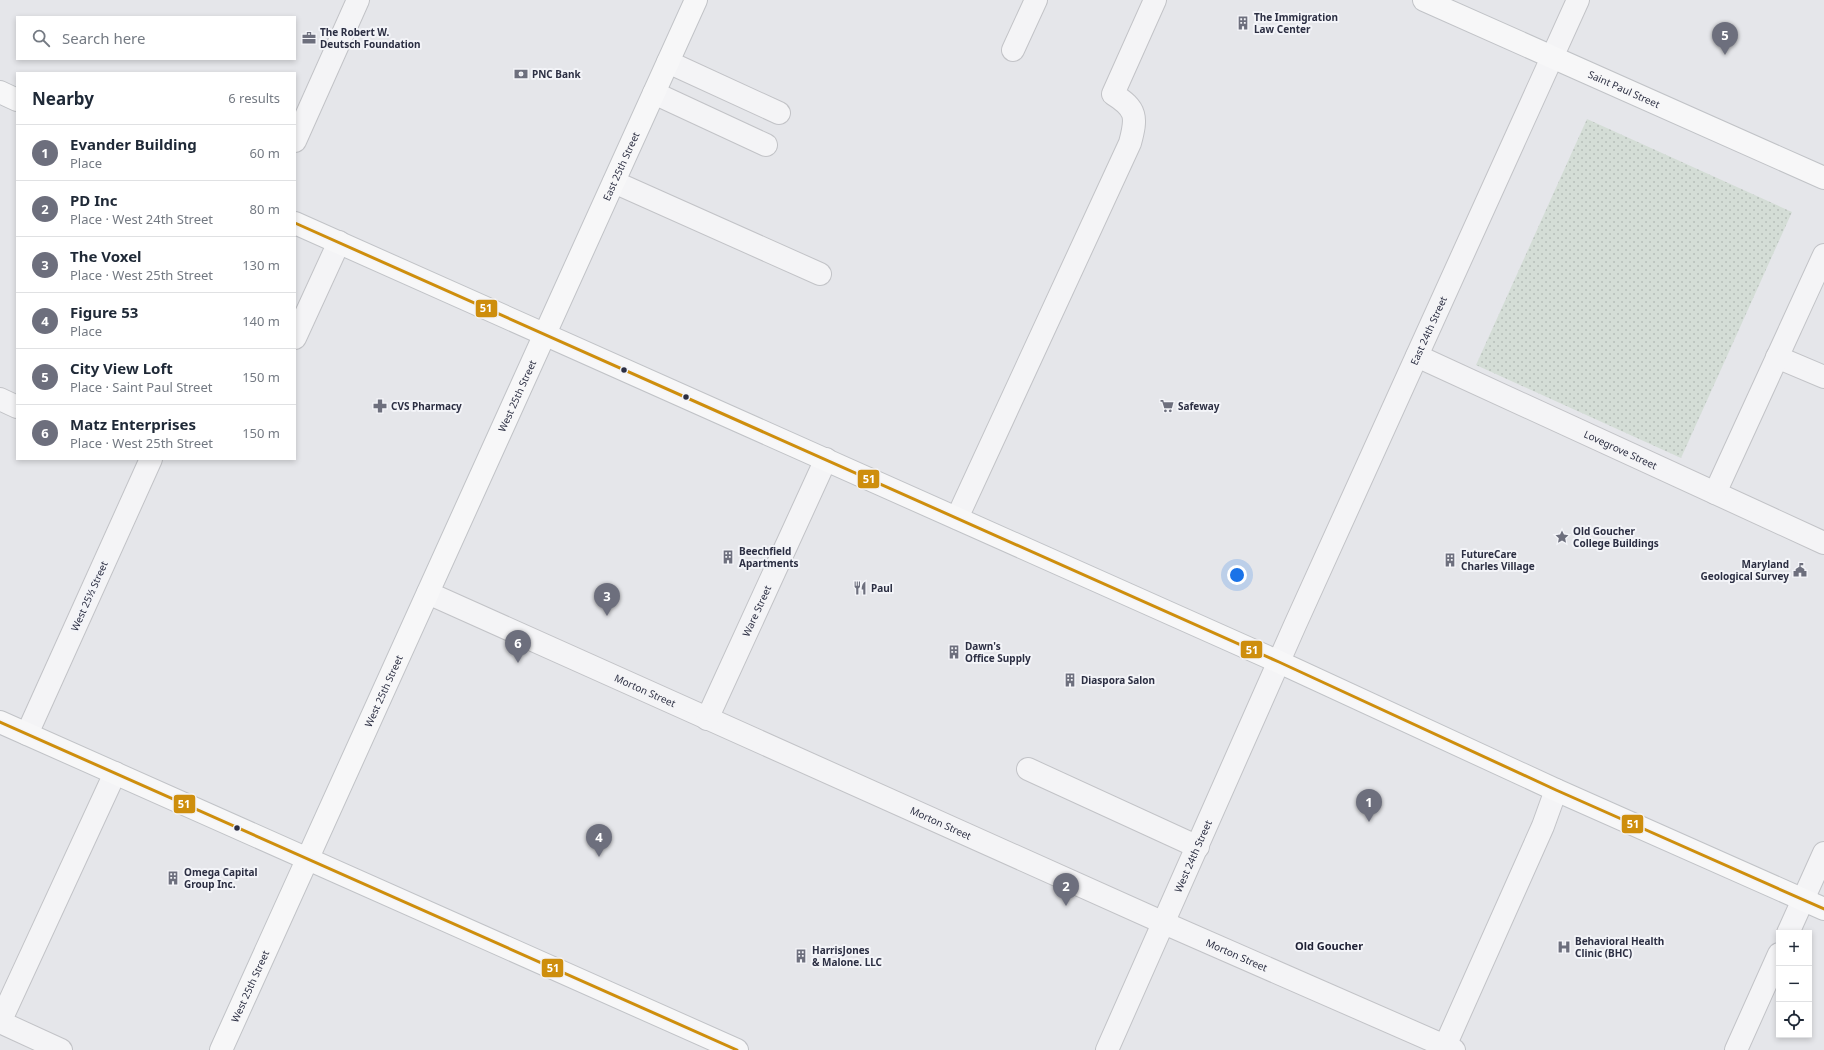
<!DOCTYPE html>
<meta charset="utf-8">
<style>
body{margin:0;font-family:"Noto Sans",sans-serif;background:#f2f2f3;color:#1f2937}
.controls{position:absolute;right:12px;bottom:12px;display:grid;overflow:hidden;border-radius:0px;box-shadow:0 2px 6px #0003}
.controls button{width:36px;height:36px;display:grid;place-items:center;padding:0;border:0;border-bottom:1px solid #e0e1e3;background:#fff;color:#1f2937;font:20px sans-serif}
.you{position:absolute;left:1237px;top:575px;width:14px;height:14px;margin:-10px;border:3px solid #fff;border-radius:50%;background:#1a73e8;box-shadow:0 0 0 6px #1a73e833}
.badge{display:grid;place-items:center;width:26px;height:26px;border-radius:50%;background:#6d6f7d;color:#fff;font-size:13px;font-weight:700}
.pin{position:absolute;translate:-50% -33px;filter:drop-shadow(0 1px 2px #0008)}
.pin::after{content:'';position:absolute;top:21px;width:14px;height:12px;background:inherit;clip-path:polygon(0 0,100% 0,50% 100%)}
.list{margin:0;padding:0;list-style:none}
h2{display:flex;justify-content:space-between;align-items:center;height:52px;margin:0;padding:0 16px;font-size:17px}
h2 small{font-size:13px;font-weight:400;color:#747a83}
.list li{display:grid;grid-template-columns:26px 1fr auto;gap:12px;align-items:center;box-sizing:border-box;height:56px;padding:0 16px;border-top:1px solid #e0e1e3}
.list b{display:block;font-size:15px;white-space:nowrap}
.list p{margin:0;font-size:13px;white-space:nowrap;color:#747a83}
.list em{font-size:13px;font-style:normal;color:#747a83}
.icon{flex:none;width:22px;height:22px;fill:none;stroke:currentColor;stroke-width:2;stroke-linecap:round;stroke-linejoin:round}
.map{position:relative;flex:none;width:1824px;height:1050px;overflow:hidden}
.search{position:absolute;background:#fff;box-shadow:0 2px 6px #0003;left:16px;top:16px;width:280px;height:44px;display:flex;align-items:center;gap:10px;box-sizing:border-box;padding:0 14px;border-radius:0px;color:#747a83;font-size:15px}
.panel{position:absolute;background:#fff;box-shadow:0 2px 6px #0003;left:16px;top:72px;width:280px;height:388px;border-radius:0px}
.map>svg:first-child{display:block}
</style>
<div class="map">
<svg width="1824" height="1050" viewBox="0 0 1824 1050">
<defs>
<pattern id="grass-dots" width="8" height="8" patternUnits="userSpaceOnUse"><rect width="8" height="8" fill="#d4ddd6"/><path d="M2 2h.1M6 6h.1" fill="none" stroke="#b6beb9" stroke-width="1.8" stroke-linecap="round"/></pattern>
</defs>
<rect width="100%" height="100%" fill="#e5e6ea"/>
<!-- grass -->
<polygon fill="url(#grass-dots)" points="1587,119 1792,212 1681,458 1476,365"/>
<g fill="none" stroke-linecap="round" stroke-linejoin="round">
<!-- minor casing -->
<g stroke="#c2c3c7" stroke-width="24">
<g id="minor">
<polyline points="1013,50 1036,0"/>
<polyline points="668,62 779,113"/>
<polyline points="654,93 766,145"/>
<polyline points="295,141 358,0"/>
<polyline points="614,182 820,274"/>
<polyline points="295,338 339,242"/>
<path id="s1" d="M1417,356L1824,543"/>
<polyline points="1777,357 1824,377"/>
<polyline points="0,399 17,407"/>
<polyline points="1715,493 1824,255"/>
<path d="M957,518L1130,143C1137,117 1137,109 1113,94L1155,0"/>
<path id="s2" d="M428,593L1164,923L1454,1050"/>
<path id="s3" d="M707,719L826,459"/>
<polyline points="27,734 151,459"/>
<polyline points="1028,769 1198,847"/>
<polyline points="1788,933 1824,853"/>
<polyline points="0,1022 115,773"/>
<polyline points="0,1022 61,1050"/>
<polyline points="1445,1046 1543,826 1556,790"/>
<path id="s4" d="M1107,1050L1295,625L1578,0"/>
<polyline points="1736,1050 1779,954"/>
</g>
</g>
<!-- major casing -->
<g stroke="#c1c3c7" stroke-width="24">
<g id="major">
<path id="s5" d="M1424,0L1824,178"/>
<polyline points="0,92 17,100"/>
<polyline points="295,223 1279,662 1556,790 1824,909"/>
<polyline points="0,722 737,1050"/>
<path id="s6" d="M221,1050L696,0"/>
</g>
</g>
<!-- minor -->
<use href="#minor" stroke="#f4f4f6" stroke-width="22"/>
<!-- major -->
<use href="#major" stroke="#f7f7f8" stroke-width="22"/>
<!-- bus-1 casing -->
<g stroke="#f3f4f8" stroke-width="6">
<g id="bus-1">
<polyline points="295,223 1279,662 1556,790 1824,909"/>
<polyline points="0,722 737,1050"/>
</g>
</g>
<!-- bus-1 -->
<use href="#bus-1" stroke="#ce8e0d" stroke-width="3"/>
</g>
<!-- icons -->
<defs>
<g id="building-bare" transform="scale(1.08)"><path d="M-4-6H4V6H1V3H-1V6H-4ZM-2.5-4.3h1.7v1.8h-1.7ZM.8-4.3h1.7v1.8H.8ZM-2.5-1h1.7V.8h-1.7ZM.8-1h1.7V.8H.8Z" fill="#6d6f7d" stroke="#f3f4f8" stroke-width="2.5" paint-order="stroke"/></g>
<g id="office-bare" transform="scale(1.08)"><path d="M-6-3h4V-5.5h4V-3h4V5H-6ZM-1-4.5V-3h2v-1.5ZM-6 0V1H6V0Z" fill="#6d6f7d" stroke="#f3f4f8" stroke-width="2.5" paint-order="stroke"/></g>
<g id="bank-bare" transform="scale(1.08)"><path d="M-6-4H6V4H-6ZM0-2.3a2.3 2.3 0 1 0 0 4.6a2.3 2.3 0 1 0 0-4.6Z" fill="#6d6f7d" stroke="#f3f4f8" stroke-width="2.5" paint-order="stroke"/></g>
<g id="pharmacy-bare" transform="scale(1.08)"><path d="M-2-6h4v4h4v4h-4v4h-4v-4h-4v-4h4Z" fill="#6d6f7d" stroke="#f3f4f8" stroke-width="2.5" paint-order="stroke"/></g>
<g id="supermarket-bare" transform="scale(1.08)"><path d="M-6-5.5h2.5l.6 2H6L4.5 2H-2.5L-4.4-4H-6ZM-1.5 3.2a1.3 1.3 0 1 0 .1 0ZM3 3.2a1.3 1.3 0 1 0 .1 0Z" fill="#6d6f7d" stroke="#f3f4f8" stroke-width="2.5" paint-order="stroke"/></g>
<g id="sight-bare" transform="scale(1.08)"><path d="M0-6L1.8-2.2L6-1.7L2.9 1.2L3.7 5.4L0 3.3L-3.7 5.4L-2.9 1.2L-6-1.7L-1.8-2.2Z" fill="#6d6f7d" stroke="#f3f4f8" stroke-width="2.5" paint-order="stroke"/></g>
<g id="civic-bare" transform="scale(1.08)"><path d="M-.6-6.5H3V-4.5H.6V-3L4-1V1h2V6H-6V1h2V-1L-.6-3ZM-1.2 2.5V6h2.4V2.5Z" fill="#6d6f7d" stroke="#f3f4f8" stroke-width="2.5" paint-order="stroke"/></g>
<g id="restaurant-bare" transform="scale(1.08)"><path d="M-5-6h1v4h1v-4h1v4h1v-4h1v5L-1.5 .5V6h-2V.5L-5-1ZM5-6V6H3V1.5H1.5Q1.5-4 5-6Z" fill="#6d6f7d" stroke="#f3f4f8" stroke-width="2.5" paint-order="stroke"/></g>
<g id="hospital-bare" transform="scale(1.08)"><path d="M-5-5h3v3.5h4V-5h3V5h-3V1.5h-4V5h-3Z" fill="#6d6f7d" stroke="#f3f4f8" stroke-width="2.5" paint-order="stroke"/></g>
</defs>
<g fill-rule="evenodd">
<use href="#building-bare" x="1243" y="23"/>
<use href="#office-bare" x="309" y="38"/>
<use href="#bank-bare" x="521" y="74"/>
<use href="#pharmacy-bare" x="380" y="406"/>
<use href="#supermarket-bare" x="1167" y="406"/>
<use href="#sight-bare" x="1562" y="537"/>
<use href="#building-bare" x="728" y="557"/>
<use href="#building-bare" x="1450" y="560"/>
<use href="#civic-bare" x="1800" y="570"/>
<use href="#restaurant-bare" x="860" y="588"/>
<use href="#building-bare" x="954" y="652"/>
<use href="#building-bare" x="1070" y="680"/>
<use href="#building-bare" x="173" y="878"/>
<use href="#hospital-bare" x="1564" y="947"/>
<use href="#building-bare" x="801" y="956"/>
</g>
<!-- markers -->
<g fill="#2c2f43" stroke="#f3f4f8" stroke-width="1.5">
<circle cx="624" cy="370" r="3.5"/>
<circle cx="686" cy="397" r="3.5"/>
<circle cx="237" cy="828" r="3.5"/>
</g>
<g text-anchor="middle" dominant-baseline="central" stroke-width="4" stroke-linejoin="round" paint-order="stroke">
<!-- poi labels -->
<g font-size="10" font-weight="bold" fill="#2c2f43" stroke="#f3f4f8" text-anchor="start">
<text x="1254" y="17">The Immigration<tspan x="1254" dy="12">Law Center</tspan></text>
<text x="320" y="32">The Robert W.<tspan x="320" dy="12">Deutsch Foundation</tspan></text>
<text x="532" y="74">PNC Bank</text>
<text x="391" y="406">CVS Pharmacy</text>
<text x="1178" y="406">Safeway</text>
<text x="1573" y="531">Old Goucher<tspan x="1573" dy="12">College Buildings</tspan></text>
<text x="739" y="551">Beechfield<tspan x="739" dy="12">Apartments</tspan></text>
<text x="1461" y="554">FutureCare<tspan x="1461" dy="12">Charles Village</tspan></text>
<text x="1789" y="564" text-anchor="end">Maryland<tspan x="1789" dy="12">Geological Survey</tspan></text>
<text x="871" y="588">Paul</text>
<text x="965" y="646">Dawn's<tspan x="965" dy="12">Office Supply</tspan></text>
<text x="1081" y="680">Diaspora Salon</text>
<text x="184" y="872">Omega Capital<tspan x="184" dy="12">Group Inc.</tspan></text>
<text x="1575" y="941">Behavioral Health<tspan x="1575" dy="12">Clinic (BHC)</tspan></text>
<text x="812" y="950">HarrisJones<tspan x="812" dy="12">&amp; Malone. LLC</tspan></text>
</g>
<!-- street labels -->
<g font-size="10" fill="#2c2f43" stroke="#f3f4f8">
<text stroke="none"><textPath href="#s5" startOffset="219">Saint Paul Street</textPath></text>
<text stroke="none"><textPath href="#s6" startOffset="970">East 25th Street</textPath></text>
<text stroke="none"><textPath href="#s4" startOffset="788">East 24th Street</textPath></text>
<text stroke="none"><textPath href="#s6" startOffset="718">West 25th Street</textPath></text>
<text stroke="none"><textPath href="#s1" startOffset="224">Lovegrove Street</textPath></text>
<text transform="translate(89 596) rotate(-66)">West 25½ Street</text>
<text stroke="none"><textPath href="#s3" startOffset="119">Ware Street</textPath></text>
<text stroke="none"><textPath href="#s2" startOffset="238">Morton Street</textPath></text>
<text stroke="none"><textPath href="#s6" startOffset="394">West 25th Street</textPath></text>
<text stroke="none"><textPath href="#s2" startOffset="562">Morton Street</textPath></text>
<text stroke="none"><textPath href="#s4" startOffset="212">West 24th Street</textPath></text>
<text stroke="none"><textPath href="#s2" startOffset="886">Morton Street</textPath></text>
<text stroke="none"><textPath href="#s6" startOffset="70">West 25th Street</textPath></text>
</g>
<!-- neighbourhood labels -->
<g font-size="11" font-weight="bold" fill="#1e2034" stroke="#f3f4f8">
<text x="1329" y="945">Old Goucher</text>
</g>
</g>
<g stroke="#f3f4f8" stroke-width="1.5">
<rect x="475" y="299" width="23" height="19" rx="4" fill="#ce8e0d"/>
<rect x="857" y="469" width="23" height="20" rx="4" fill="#ce8e0d"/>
<rect x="1240" y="640" width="23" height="19" rx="4" fill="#ce8e0d"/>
<rect x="173" y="794" width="23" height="20" rx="4" fill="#ce8e0d"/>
<rect x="1621" y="814" width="23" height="20" rx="4" fill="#ce8e0d"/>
<rect x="541" y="958" width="23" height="20" rx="4" fill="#ce8e0d"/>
</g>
<g font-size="11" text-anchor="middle" font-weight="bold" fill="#fff">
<text x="486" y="312">51</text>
<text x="869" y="483">51</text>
<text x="1252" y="654">51</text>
<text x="184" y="808">51</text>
<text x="1633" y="828">51</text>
<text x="553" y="972">51</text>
</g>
</svg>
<div class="controls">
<button>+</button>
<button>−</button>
<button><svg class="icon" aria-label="locate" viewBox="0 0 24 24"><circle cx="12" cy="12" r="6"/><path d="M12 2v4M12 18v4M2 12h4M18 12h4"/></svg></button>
</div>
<div class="you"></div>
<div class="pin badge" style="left:1369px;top:822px">1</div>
<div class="pin badge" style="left:1066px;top:906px">2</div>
<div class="pin badge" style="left:607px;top:616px">3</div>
<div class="pin badge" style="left:599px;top:857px">4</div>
<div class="pin badge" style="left:1725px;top:55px">5</div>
<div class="pin badge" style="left:518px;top:663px">6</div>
<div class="search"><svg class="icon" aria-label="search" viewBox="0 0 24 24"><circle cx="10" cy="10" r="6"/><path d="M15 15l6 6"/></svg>Search here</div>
<section class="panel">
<h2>Nearby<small>6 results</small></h2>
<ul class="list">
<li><span class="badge">1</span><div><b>Evander Building</b><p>Place</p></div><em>60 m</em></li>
<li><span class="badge">2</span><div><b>PD Inc</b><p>Place · West 24th Street</p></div><em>80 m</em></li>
<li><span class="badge">3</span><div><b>The Voxel</b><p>Place · West 25th Street</p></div><em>130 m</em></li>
<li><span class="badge">4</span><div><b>Figure 53</b><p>Place</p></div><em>140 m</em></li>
<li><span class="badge">5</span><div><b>City View Loft</b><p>Place · Saint Paul Street</p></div><em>150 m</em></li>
<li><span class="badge">6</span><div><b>Matz Enterprises</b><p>Place · West 25th Street</p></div><em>150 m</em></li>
</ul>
</section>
</div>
